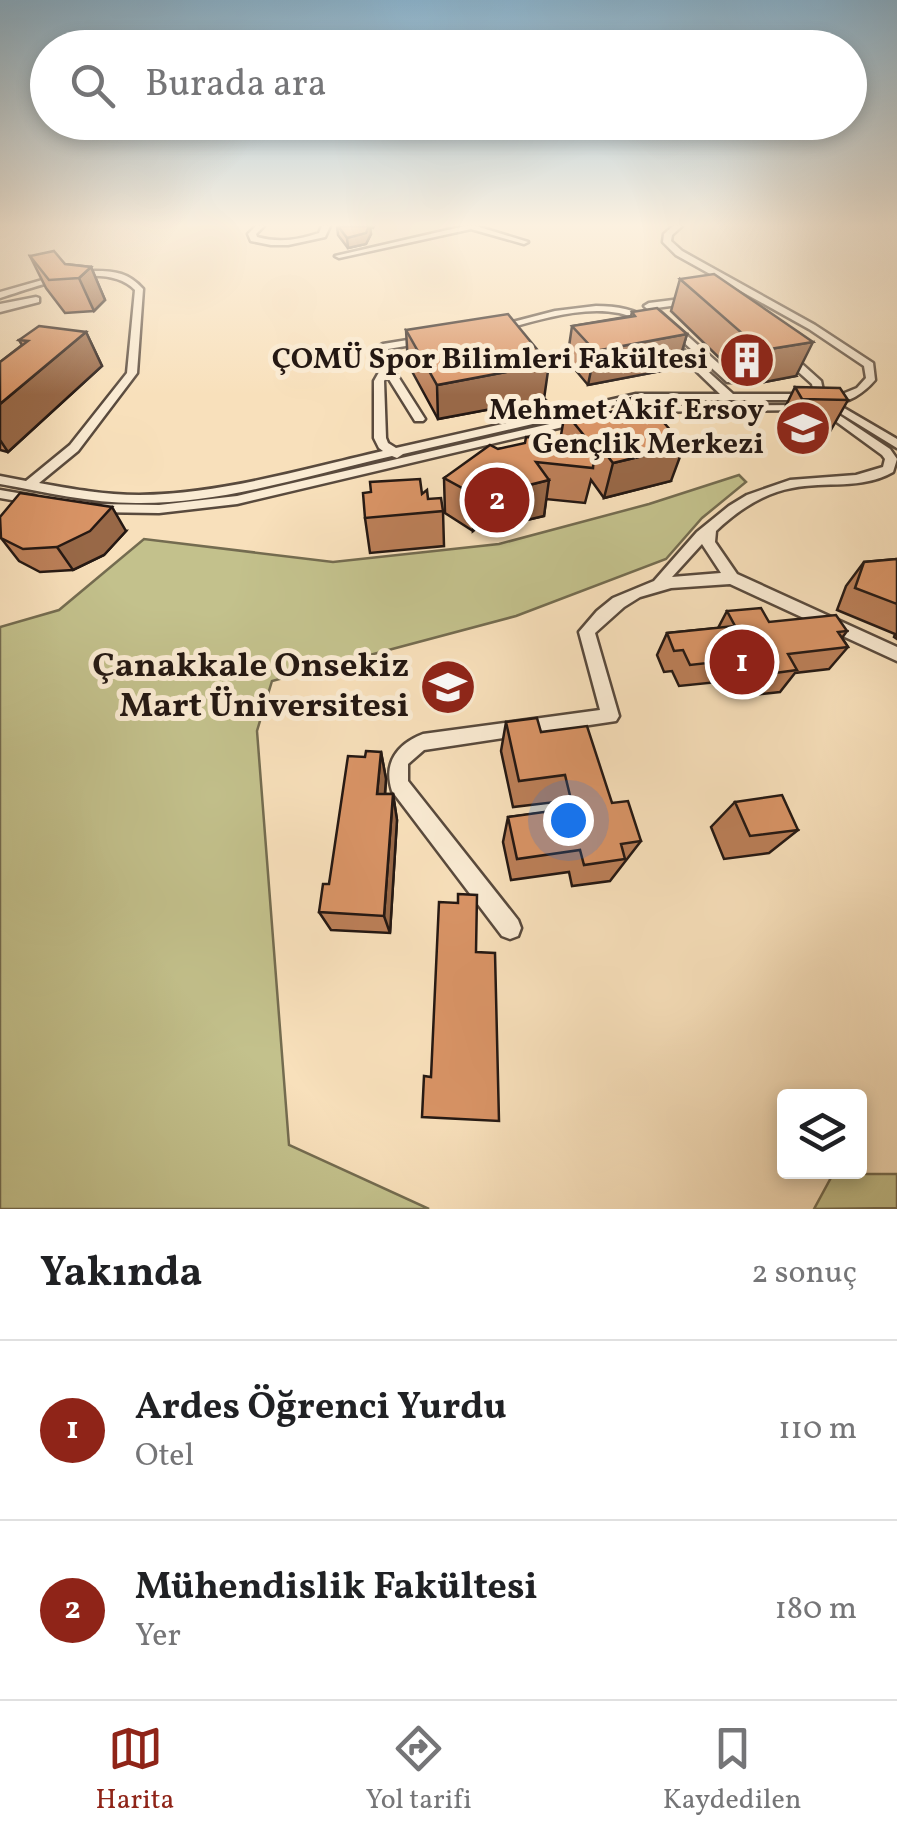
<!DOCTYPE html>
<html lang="tr">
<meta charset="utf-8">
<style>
body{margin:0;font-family:Vollkorn,serif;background:#f2f2f2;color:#202124}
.controls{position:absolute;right:30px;bottom:30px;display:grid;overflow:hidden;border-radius:10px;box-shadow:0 5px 15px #0003}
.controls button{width:90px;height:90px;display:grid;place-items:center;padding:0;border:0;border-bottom:2px solid #e0e0e0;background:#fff;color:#202124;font:50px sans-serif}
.you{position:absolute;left:568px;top:820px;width:35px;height:35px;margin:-25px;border:8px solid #fff;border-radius:50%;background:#1a73e8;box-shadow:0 0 0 15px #1a73e833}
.badge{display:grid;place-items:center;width:65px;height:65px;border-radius:50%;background:#8f2418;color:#fff;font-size:32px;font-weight:700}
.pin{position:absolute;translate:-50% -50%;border:5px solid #fff;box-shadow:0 2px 10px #0006}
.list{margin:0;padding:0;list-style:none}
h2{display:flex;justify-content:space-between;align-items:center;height:130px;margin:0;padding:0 40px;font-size:42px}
h2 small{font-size:32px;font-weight:400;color:#757577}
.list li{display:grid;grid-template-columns:65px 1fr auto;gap:30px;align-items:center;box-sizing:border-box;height:180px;padding:0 40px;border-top:2px solid #e0e0e0}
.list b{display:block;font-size:38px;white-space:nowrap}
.list p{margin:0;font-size:32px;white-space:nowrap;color:#757577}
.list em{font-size:32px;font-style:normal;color:#757577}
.icon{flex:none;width:55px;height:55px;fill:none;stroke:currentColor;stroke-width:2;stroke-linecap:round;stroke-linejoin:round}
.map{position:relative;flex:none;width:897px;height:1209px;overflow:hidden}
.search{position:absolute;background:#fff;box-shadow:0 5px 15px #0003;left:30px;right:30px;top:30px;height:110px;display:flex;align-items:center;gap:25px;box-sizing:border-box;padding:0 35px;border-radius:55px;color:#757577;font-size:38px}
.sheet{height:490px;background:#fff}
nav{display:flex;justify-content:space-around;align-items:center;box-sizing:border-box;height:140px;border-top:2px solid #e0e0e0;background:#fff;font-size:28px;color:#757577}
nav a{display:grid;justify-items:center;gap:5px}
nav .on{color:#8f2418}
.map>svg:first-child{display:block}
</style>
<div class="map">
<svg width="897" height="1209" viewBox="0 0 897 1209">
<rect width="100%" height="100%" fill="#f8e0bb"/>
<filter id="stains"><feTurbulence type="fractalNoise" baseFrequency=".002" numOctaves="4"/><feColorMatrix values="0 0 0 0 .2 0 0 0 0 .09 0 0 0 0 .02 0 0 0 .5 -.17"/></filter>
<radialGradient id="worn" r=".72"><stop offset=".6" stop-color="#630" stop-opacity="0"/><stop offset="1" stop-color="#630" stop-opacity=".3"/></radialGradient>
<!-- green -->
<g fill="#c3c18c" stroke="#746c50" stroke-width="2.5">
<polygon points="739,475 746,482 702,518 666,559 516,616 272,681 257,731 289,1145 429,1209 0,1209 0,627 59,610 144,539 333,562 499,544 649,504"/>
<polygon points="833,1174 897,1174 897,1208 814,1209"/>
</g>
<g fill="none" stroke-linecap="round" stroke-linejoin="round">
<!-- minor casing -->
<g stroke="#594a3d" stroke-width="5">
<g id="minor">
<path d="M256,226H264L256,234L257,237C279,243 298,240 319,233L322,226H330L325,237L288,245H271L251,241L248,234Z"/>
<polygon points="465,226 476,226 528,242 524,244 471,229 339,258 335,256"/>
<path d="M673,226H682L672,235L671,241L682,251L815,325L873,363L875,380C864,393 848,404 830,403V399L857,388L866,378L864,366L809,329L676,255L663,242L664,234Z"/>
<path d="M95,271C115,271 129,273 143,289L137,373L78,451L39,483C72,489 105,495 139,495C221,494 304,469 383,451L379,448L374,438V381L382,367L378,347L383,344L426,337L431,340L429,342L388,349L392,367L425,419L423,421H415L387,376L384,381L386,438L388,443L396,448L636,394H720L663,339L661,337L666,334L733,394H808L813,397L808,400H636L403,454L397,458L392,456C309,475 222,504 136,503C90,503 44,492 0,484V476L26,481L70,445L127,373L135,290C104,259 36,287 0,298V292L53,277Z"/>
<polygon points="36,297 39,298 39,302 0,312 0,304"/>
<polygon points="689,298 692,299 692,303 656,308 735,378 735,382 727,382 644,306 649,303"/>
<path d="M596,306C617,306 636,309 654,322L649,325C639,321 630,315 619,313C579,305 536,322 498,330L493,327L555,311Z"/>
<polygon points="784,355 792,355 821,381 824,395 823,397 815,397 812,384 784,359"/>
<polygon points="804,405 810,408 808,410 632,412 626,409 632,406"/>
<path d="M827,407L890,449L897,459L893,472C862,490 826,481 792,488C763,493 737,511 716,531L715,542L737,574L897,647V661L730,584L671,588L640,597L624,607L595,633L619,716L616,721L424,750L408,764V781L518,920L521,928L518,936L510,939L502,936L392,791C383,763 397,744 423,734L600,710L579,632L597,611L613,598L654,581L697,532L729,506L747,495L790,480L856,475L883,467L885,459L882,455L823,412L821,410ZM702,544L721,573L672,577Z"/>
<polygon points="844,408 897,439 897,448 840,413 838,411"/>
<polygon points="580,417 586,420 584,422 237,504 159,513 93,512 86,508 93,504 159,505 237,496"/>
<polygon points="0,490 35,496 41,500 35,504 0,498"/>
</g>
</g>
<!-- minor -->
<use href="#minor" fill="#faebd3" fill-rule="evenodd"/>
</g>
<!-- wall -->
<g fill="#bb7f58" stroke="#241813" stroke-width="2.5">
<polygon points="337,226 374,226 373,228 370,227 371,234 366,244 348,248 338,235"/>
<polygon points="30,256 65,264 91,267 105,300 94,311 65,313 46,288"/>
<polygon points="680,279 796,376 743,386 737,375 671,311"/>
<polygon points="632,312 687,334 677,368 588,385 567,360 572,326 631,316"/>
<polygon points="406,330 544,399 438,419 408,364"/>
<polygon points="86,332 102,366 8,452 0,450 0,362 22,345 19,340"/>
<polygon points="795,387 848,400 828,435 784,434 778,422"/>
<polygon points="641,396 671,481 604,498 591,480 585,503 546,499 544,516 514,523 503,506 473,531 445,513 444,478 498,449 560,441 565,412 597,415 615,411 618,401"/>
<polygon points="422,494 443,511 444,546 370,553 365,518"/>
<polygon points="126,531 104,555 73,570 40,572 19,561 1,538"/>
<polygon points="897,559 897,639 894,637 895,634 837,610 846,586 864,562"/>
<polygon points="727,611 769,622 847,631 842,638 848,647 829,669 795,673 780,692 745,696 737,680 679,686 672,671 664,672 657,655 667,633 718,628"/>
<polygon points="506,722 541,732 612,803 641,841 610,881 572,886 569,872 511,880 503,842 508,817 558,811 555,802 513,807 501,751"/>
<polygon points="381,752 386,779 385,794 393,794 397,820 390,933 331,930 319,912 329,884 365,757"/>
<polygon points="735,802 798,830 769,853 724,859 711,827"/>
</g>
<!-- shaded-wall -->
<g fill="#986847" stroke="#241813" stroke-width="2.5">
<polygon points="370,226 371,234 366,244 348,248 347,238"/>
<polygon points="91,267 105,300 94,311 79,278"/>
<polygon points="86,332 102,366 8,452 0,440 0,404"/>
<polygon points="687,334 677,368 588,385 595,351"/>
<polygon points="813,342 796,376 743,386 757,351"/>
<polygon points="549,364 544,399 438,419 437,385"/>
<polygon points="684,446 671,481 604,498 613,463"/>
<polygon points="506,471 503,506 473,531 475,495"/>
<polygon points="549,480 544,516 514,523 517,488"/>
<polygon points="112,507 126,531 104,555 73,570 57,547"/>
<polygon points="381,752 386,779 383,819 377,794"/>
<polygon points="393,794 397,820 390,933 384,916"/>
</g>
<!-- building -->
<g fill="#d99466" stroke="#241813" stroke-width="2.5">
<polygon points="338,226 369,226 366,233 347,238"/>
<polygon points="54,251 65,264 91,267 79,278 49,280 30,256"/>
<polygon points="714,274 813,342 757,351 751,341 680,279"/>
<polygon points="657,308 687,334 595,351 572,326 635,316 632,312"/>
<polygon points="508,314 549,364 437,385 406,330"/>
<polygon points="39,326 86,332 0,404 0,362 28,341 19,340"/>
<polygon points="795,387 840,388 848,400 802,399"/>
<polygon points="641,396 684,446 613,463 595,440 593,468 536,462 549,480 517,488 506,471 475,495 444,478 490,445 498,449 525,443 526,437 591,444 565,412 589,407 597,415 625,409 618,401"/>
<polygon points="420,479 422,494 427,490 428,499 441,498 443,511 365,518 363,493 371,492 370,482"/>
<polygon points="20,493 112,507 90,531 57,547 23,549 1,538 0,517"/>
<polygon points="897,559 897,604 855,588 864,562"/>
<polygon points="761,608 769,622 836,615 847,631 838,632 848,647 788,654 797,670 761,675 752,658 690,665 683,650 674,651 667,633 735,626 727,611"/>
<polygon points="537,718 541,732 587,726 612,803 628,801 641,841 621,844 625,859 584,865 580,850 517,859 508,817 573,808 565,775 519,781 506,722"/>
<polygon points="366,751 381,752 377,794 393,794 384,916 319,912 323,884 329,884 348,756 365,757"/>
<polygon points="782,795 798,830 750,836 735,802"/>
<polygon points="458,894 477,895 476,952 495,953 499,1121 422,1117 424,1076 431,1077 439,902 458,903"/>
</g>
<!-- sky -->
<linearGradient id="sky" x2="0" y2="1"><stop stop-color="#8ab7d4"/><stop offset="0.57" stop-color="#fcf1e0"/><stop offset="1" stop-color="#fcf1e0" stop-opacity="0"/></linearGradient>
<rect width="897" height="395" fill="url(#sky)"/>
<!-- icons -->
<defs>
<g id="building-disc" transform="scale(2.875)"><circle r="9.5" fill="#8f2418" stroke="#faebd3"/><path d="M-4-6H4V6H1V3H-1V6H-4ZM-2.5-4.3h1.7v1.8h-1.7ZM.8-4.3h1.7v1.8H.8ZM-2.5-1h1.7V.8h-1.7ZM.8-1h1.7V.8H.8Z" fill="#fff"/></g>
<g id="university-disc" transform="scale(2.875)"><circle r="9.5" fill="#8f2418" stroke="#faebd3"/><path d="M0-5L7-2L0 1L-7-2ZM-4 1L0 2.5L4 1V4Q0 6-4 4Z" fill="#fff"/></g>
</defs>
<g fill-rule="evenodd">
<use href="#building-disc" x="747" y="360"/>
<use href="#university-disc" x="803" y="428"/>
<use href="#university-disc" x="448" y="687"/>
</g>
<g text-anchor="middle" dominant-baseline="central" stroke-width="10" stroke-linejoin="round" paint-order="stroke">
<!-- far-poi labels -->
<g font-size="30" font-weight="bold" fill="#241813" stroke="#faebd3" text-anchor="end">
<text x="708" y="360">ÇOMÜ Spor Bilimleri Fakültesi</text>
<text x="764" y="411">Mehmet Akif Ersoy<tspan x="764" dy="34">Gençlik Merkezi</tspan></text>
</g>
<!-- poi labels -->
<g font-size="35" font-weight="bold" fill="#241813" stroke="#faebd3" text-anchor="end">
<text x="409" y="667">Çanakkale Onsekiz<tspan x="409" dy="40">Mart Üniversitesi</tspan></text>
</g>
</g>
<rect width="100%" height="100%" filter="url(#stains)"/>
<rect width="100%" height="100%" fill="url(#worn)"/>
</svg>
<div class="controls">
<button><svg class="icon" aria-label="layers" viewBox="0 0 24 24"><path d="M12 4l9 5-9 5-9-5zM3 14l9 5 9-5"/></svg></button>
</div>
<div class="you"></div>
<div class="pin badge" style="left:742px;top:662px">1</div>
<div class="pin badge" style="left:497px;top:500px">2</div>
<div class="search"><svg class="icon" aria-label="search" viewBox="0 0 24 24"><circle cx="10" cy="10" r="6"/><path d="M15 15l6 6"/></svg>Burada ara</div>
</div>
<section class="sheet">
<h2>Yakında<small>2 sonuç</small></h2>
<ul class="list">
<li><span class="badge">1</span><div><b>Ardes Öğrenci Yurdu</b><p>Otel</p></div><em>110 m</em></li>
<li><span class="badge">2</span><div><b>Mühendislik Fakültesi</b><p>Yer</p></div><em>180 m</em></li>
</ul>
</section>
<nav>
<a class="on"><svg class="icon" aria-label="map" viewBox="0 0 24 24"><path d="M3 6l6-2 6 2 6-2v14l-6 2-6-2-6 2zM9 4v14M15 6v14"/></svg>Harita</a>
<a><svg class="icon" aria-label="directions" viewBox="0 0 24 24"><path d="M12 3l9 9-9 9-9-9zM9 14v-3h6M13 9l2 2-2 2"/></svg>Yol tarifi</a>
<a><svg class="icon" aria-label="saved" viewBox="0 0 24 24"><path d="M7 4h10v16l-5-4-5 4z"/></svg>Kaydedilen</a>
</nav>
